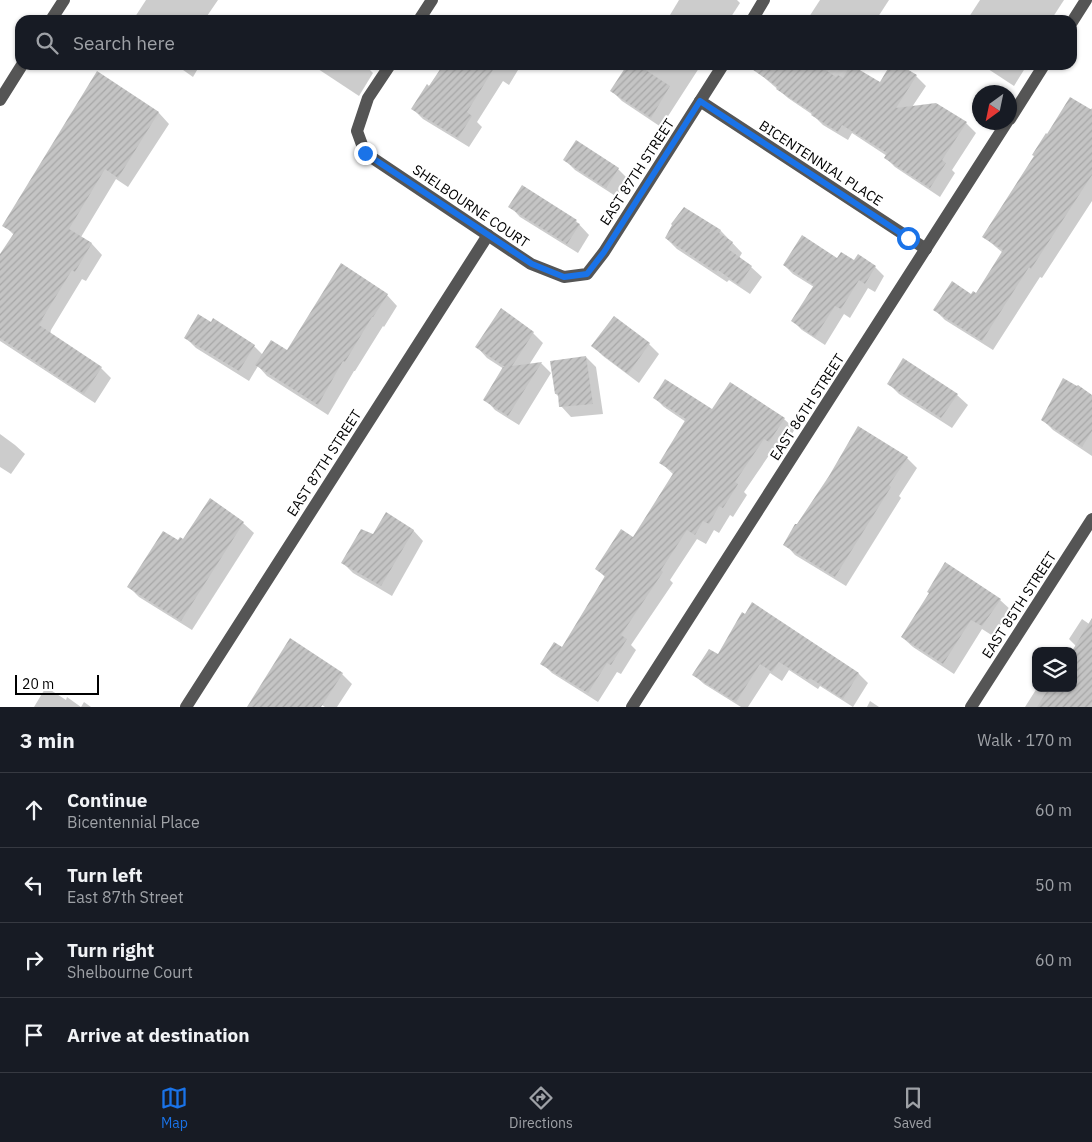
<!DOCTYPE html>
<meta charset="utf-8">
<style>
body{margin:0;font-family:"IBM Plex Sans",sans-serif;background:#20242c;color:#f1f3f6}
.controls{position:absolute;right:15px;bottom:15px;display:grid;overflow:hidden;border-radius:10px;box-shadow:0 1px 4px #0004}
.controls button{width:45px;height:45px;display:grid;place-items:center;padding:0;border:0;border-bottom:1px solid #363941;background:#171b24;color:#f1f3f6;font:25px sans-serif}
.compass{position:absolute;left:972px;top:85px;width:45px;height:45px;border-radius:50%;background:#171b24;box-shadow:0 1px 4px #0004;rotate:213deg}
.scale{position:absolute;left:15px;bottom:12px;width:84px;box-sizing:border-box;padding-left:5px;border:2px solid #000;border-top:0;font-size:14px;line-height:18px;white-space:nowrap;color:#000;-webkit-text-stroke:4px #fff;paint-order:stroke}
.stop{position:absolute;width:15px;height:15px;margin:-11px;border:4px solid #1a73e8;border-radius:50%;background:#fff}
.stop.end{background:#1a73e8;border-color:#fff;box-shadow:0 1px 5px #0008}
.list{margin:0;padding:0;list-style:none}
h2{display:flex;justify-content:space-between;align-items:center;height:65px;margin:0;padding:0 20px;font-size:21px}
h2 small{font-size:16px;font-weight:400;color:#9ea1a6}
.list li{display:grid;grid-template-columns:32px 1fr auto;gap:15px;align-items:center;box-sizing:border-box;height:75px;padding:0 20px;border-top:1px solid #363941}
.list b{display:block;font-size:19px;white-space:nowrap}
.list p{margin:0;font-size:16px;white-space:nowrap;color:#9ea1a6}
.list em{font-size:16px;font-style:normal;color:#9ea1a6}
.icon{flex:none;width:28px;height:28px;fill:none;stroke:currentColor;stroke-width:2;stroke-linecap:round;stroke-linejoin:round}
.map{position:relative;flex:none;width:1092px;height:707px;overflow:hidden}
.search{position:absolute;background:#171b24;box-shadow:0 1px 4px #0004;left:15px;right:15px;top:15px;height:55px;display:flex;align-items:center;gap:12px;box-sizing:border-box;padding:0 18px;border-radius:15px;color:#9ea1a6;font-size:19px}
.sheet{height:365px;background:#171b24}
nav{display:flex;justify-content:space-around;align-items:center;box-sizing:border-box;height:70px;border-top:1px solid #363941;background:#171b24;font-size:14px;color:#9ea1a6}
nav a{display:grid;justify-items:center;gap:2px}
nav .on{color:#1a73e8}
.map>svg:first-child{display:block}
</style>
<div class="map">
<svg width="1092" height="707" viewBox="0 0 1092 707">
<defs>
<pattern id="building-hatch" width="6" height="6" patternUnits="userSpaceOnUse" patternTransform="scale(1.25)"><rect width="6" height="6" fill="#c4c4c4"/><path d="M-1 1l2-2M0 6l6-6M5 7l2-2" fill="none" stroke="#a7a7a7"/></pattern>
</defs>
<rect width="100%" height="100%" fill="#fff"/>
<!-- shadow -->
<g fill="#0003">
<polygon points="146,0 218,0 205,19 207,20 133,20"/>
<polygon points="679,0 737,0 740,3 729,20 667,20"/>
<polygon points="820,0 889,0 876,20 807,20"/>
<polygon points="980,0 1064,0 1051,20 967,20"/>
<polygon points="273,16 279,20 270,20"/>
<polygon points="176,65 200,65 193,77"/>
<polygon points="312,65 365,65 373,73 359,96"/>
<polygon points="444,65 521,65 509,85 503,81 477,122 482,127 469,147 423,119 413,109"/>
<polygon points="628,65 638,66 701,65 661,127 622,101 612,91"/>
<polygon points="766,65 850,65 880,84 892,65 898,65 916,76 926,86 912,107 966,123 976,133 952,170 955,173 940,197 895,167 886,158 887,156 852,133 848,140 823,125 813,115 788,98 760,74"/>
<polygon points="982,65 1027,65 1014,86"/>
<polygon points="97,73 159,113 169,124 128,187 116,179 81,237 92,244 102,255 86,281 82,279 51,330 50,334 101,368 111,378 95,403 0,341 0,256 14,235 4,225"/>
<polygon points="1092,108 1092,201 1042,278 1040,277 993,350 945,320 935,310 972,295 977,295 1003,253 984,237"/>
<polygon points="565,160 618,169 628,179 617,197 575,170"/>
<polygon points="510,206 576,221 589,235 578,253 520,217"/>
<polygon points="684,209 721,231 742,253 739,258 751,267 762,277 750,294 729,280 727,282 677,249 666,238"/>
<polygon points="858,256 875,267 884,276 875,292 868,288 850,318 844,314 825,345 802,330 793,321 814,287 793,274 784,265 837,260 854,261"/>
<polygon points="387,295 397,306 384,327 383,326 355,371 354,371 328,415 267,376 258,366 249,381 196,348 186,338 254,346 263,355 288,352"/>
<polygon points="533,333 543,343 529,365 541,363 551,373 519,425 495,410 485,399 504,369 487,358 477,347"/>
<polygon points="649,344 659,354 639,383 603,356 593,346"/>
<polygon points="586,357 596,367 603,414 571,417 561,406 559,397 556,394"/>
<polygon points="731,384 784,419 795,429 780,452 774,448 744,492 747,495 733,517 730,515 719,533 714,530 706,544 697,539 670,580 673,583 631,645 636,650 621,674 617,672 598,702 552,673 542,663 562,649 605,577 597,569 634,539 674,475 661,463 686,422 664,407 654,397 712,411"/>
<polygon points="889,384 957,395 968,405 952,428 899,394"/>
<polygon points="1092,398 1092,456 1053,430 1043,420"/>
<polygon points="0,434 15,445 25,454 11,474 0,467"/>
<polygon points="907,458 917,468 899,496 901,498 846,586 795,555 785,544"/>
<polygon points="243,523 254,533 192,630 139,597 129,587 178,542"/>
<polygon points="413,530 423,541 392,596 353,573 343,563 374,535"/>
<polygon points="1000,600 1011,610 993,636 982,629 954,674 913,647 902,637"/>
<polygon points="753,604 859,674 868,683 853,707 820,686 818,689 789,670 782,681 770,673 748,707 741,707 704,684 694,675 718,656"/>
<polygon points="1082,619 1092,626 1092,707 1025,707 1037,688 1073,688 1076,646 1069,639"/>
<polygon points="342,674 352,684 337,707 325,707 322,705 320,707 249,707"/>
<polygon points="46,687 66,700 67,697 81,707 84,702 91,707 34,707"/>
<polygon points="870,701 879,707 867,707"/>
</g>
<!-- building -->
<g fill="url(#building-hatch)">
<polygon points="443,65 496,65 467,112 472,116 458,138 411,109 427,84 429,86"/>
<polygon points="627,65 638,65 670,86 651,118 610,91"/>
<polygon points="746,65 818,65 836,77 838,75 843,78 848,69 850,71 853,66 880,82 890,65 900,65 917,75 896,108 936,103 967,122 942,160 946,163 930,188 884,158 887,153 842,125 838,132 811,115 813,113 776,89 778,87"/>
<polygon points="97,71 159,112 118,178 105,169 69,229 92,243 75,272 72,270 42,319 43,319 39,325 102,367 84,394 0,338 0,254 14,233 2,226"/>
<polygon points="1070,97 1092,110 1092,175 1031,269 1029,267 982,341 933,310 952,281 971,294 973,291 976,293 1003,250 982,237 1034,156 1032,155 1046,133 1047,134"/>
<polygon points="576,140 619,168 606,188 563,160"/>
<polygon points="522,185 577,220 575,222 580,224 567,244 508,207"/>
<polygon points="684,207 721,230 719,233 733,242 728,249 752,266 739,285 718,270 716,272 665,238 672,225 671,224"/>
<polygon points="802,235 837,258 841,252 854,260 858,254 876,266 865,284 859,280 841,309 835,306 815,337 791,321 814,285 783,265"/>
<polygon points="341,263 388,294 373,317 372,317 345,362 343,361 318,405 255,365 271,340 287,350"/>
<polygon points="501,308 534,332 512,366 542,362 508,416 483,400 503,367 505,367 475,347"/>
<polygon points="198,314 211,322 213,318 255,345 239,371 184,338"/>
<polygon points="614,316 650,343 628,374 591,346"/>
<polygon points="586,356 593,404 559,407 558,394 555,394 550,361"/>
<polygon points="903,358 958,394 941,418 887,384"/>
<polygon points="1063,378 1077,386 1078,385 1092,395 1092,431 1082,447 1041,420"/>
<polygon points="665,379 712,409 730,382 785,418 769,442 764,439 735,482 738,484 723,508 719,506 709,524 703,521 695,535 687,530 661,570 663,572 621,635 627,639 611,665 607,663 588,693 540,664 554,642 562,647 605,576 595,569 621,529 633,537 674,472 659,463 686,419 653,398"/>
<polygon points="858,426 908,457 889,485 891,487 835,577 783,545 795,524 797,524 829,476"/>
<polygon points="210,498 244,522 181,621 127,587 163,531 178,540 180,537 183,539"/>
<polygon points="386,512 414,530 381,586 341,563 361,529 373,534"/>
<polygon points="945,562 1001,599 982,626 971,620 943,664 901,637 929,593 927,592"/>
<polygon points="752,602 859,673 843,699 810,678 808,680 779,662 772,672 760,664 736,702 692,675 709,649 718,654 742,612 745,614"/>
<polygon points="1092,618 1092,707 1037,707 1049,688 1073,688 1072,651"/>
<polygon points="290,638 343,673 321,707 247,707"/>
</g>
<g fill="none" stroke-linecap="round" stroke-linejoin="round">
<!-- minor -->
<g stroke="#555" stroke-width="12">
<polyline points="51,20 64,0"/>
<polyline points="419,20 432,0"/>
<polyline points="752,20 764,0"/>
<polyline points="1072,22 1086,0"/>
<polyline points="390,65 368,98 357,131 365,153 531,264 564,277 587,274 604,252 723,65"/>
<polyline points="0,100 22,65"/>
<polyline points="700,101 926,249"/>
<polyline points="1010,119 1044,65"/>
<polyline points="186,707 488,235"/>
<polyline points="632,707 1007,122"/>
<polyline points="971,707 1092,519"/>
</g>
</g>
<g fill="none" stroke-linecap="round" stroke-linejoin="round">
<!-- route -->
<polyline stroke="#1a73e8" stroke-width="6" points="365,153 532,264 564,277 587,274 604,252 700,101 908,238"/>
</g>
<g text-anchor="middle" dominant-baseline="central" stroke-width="4.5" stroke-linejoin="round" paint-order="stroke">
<!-- street labels -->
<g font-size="14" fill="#000" stroke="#fff">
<text transform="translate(821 163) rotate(33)">BICENTENNIAL PLACE</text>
<text transform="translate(637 172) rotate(-57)">EAST 87TH STREET</text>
<text transform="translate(471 206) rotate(34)">SHELBOURNE COURT</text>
<text transform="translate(807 407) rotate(-57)">EAST 86TH STREET</text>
<text transform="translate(324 463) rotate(-57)">EAST 87TH STREET</text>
<text transform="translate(1019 605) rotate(-57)">EAST 85TH STREET</text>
</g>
</g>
</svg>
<div class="controls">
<button><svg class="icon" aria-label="layers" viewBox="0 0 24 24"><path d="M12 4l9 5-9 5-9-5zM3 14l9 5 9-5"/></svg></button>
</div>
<svg class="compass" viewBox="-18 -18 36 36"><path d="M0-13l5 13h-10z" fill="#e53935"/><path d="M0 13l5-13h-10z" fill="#9ea1a6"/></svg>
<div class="scale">20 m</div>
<div class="stop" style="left:908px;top:238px"></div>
<div class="stop end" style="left:365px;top:153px"></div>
<div class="search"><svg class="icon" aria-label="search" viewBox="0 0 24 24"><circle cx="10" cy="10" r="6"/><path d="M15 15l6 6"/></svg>Search here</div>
</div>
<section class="sheet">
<h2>3 min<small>Walk · 170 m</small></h2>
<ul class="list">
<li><svg class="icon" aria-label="ahead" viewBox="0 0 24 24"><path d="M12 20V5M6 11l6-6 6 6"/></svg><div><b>Continue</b><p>Bicentennial Place</p></div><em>60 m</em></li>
<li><svg class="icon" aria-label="left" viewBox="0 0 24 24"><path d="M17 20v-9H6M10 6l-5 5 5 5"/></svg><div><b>Turn left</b><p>East 87th Street</p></div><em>50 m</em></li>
<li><svg class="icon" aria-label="right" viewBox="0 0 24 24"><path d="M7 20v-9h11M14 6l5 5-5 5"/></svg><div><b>Turn right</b><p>Shelbourne Court</p></div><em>60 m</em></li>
<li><svg class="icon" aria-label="arrive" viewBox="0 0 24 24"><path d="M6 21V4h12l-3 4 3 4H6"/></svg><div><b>Arrive at destination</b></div></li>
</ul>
</section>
<nav>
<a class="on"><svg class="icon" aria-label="map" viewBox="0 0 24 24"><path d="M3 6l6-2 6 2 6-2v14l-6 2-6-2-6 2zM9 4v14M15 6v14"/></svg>Map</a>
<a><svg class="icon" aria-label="directions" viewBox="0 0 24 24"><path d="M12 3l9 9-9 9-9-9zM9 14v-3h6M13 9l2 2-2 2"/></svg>Directions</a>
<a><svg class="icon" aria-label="saved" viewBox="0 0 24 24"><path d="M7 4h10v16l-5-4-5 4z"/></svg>Saved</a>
</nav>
